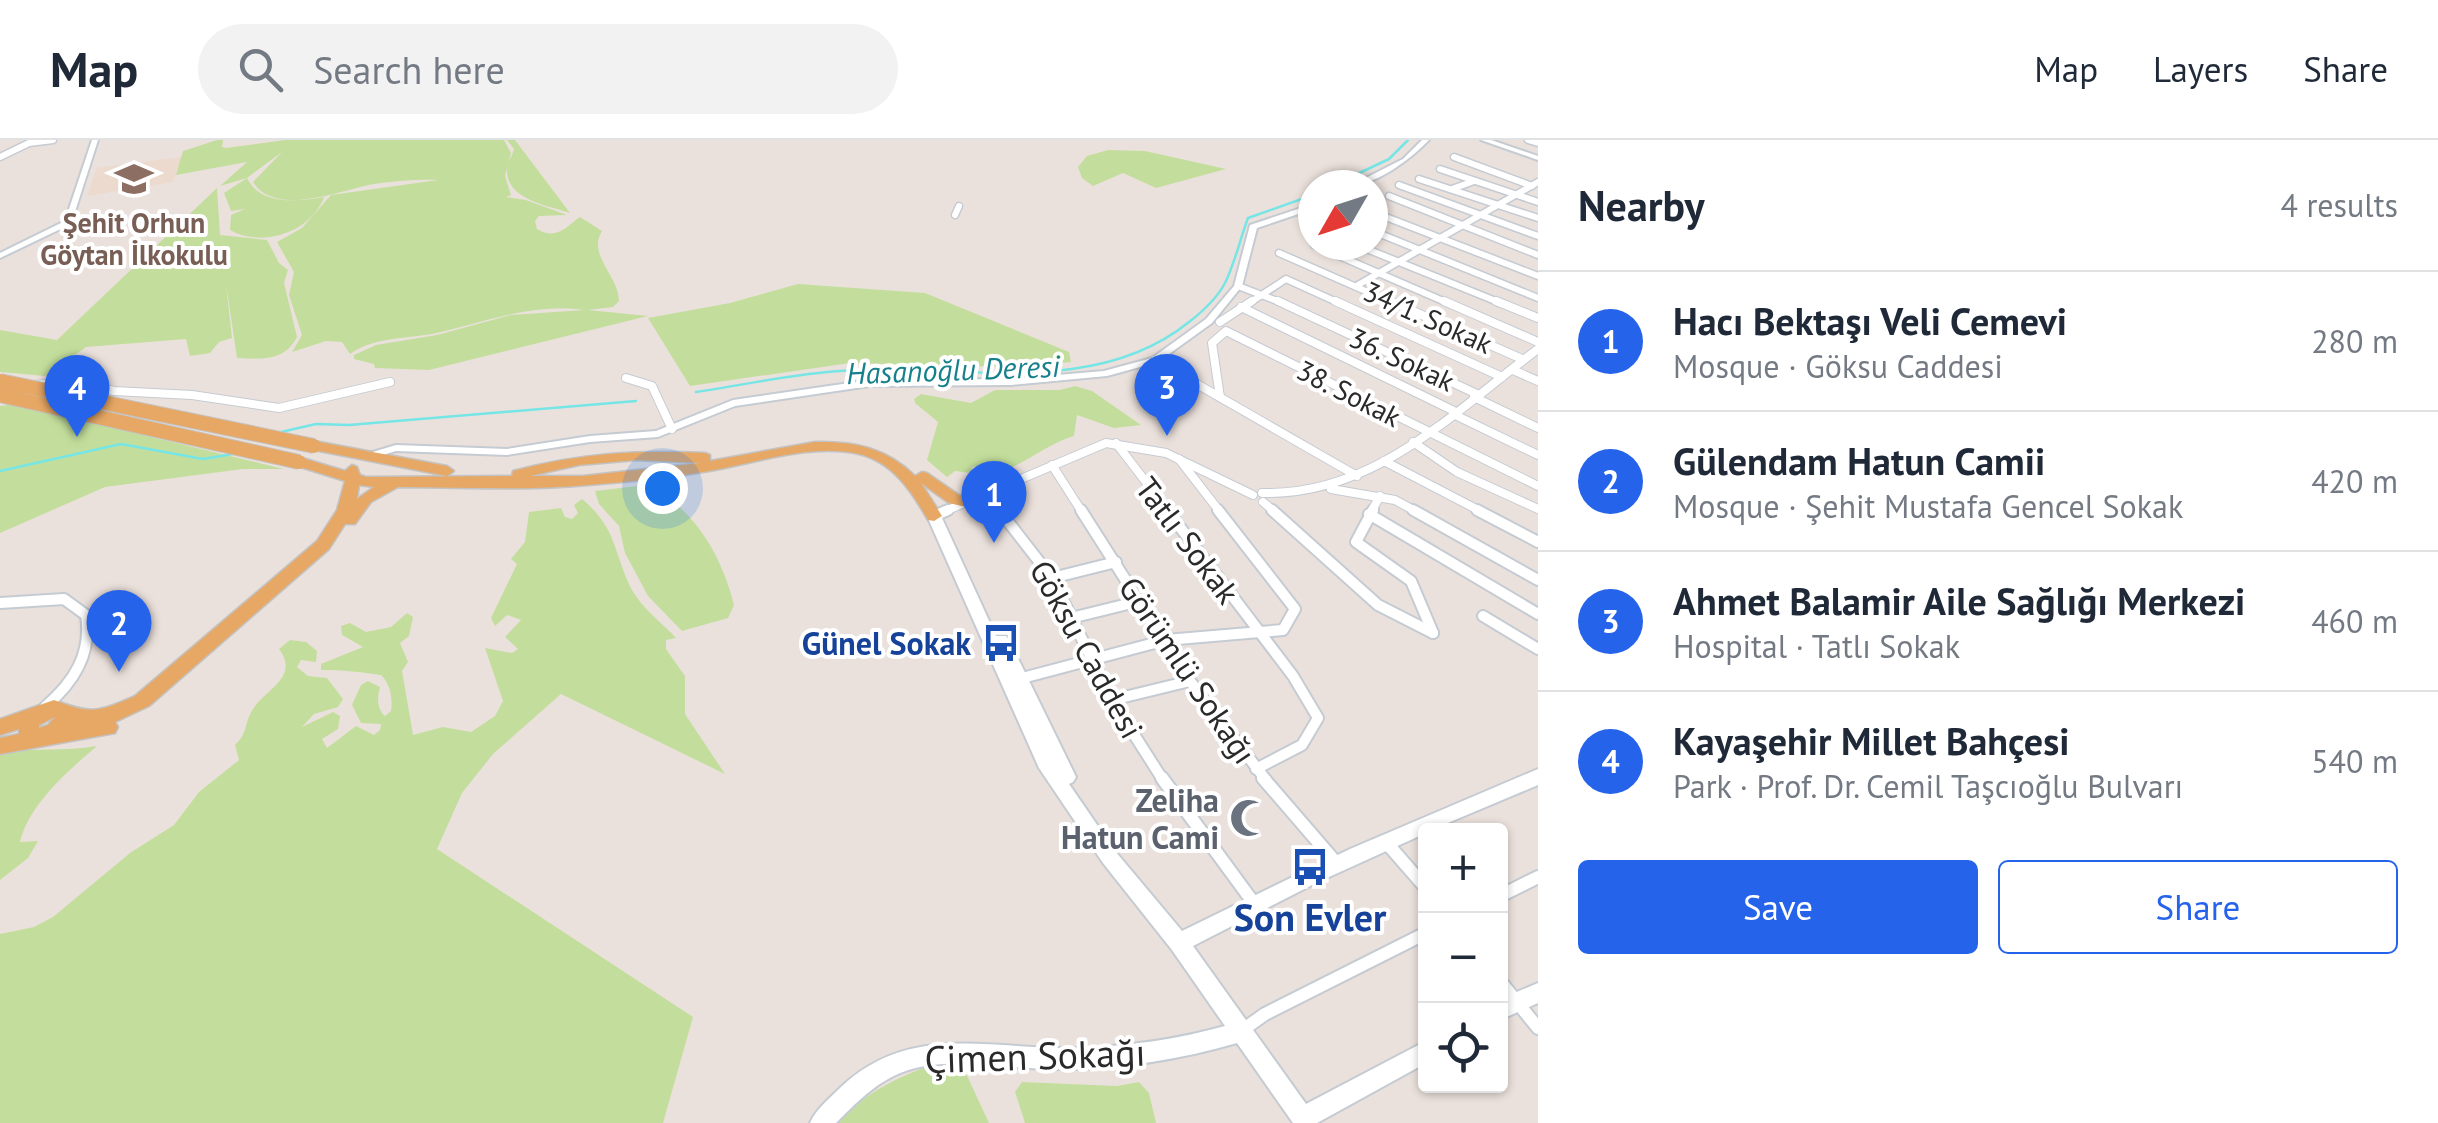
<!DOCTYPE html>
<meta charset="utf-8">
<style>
body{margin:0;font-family:"PT Sans",sans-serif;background:#f2f2f3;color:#1f2937}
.controls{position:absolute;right:30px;bottom:30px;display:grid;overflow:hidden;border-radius:10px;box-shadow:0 2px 8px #0004}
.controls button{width:90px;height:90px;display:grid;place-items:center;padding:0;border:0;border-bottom:2px solid #e0e1e3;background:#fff;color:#1f2937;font:50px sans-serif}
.compass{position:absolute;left:1298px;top:30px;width:90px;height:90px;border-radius:50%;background:#fff;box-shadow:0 2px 8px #0004;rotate:231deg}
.you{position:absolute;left:662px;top:348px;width:35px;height:35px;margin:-25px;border:8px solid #fff;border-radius:50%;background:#1a73e8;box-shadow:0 0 0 15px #1a73e833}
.badge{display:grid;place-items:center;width:65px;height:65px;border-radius:50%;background:#2563eb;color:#fff;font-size:32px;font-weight:700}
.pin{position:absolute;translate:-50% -82px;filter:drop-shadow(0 2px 5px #0008)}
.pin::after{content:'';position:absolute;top:52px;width:35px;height:30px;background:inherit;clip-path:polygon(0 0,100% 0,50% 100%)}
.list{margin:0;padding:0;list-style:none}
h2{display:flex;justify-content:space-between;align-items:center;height:130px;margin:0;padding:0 40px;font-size:42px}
h2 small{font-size:32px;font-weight:400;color:#747a83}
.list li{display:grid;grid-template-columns:65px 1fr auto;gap:30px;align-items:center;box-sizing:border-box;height:140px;padding:0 40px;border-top:2px solid #e0e1e3}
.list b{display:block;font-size:38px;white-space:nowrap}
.list p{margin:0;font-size:32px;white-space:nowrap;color:#747a83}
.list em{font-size:32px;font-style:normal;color:#747a83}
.actions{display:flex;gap:20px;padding:30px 40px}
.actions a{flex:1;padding:22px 0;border:2px solid #2563eb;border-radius:10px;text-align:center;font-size:35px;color:#2563eb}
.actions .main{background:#2563eb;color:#fff}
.icon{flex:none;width:55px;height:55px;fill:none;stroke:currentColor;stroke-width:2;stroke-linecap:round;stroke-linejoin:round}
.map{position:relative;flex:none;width:1538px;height:983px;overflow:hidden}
header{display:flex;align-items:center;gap:60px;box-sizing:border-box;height:140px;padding:0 50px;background:#fff;border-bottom:2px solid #e0e1e3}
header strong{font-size:48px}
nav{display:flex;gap:55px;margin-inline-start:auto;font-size:35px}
.search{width:700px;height:90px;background:#f2f2f3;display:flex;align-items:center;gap:25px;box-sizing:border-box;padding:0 35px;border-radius:55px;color:#747a83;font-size:38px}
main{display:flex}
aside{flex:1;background:#fff}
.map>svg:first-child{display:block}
</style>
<header>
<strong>Map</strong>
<div class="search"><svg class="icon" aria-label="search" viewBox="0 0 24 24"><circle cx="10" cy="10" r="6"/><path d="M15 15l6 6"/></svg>Search here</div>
<nav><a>Map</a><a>Layers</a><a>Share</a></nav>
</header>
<main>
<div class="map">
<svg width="1538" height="983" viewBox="0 0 1538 983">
<rect width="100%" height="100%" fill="#ebe1dc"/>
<!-- education -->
<polygon fill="#ebdacd" points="182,17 173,42 87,56 97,28"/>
<!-- green -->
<g fill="#c3de9c">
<path d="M217,0H223L222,7L226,8L285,0H504L511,13L505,36L511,55L506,57L526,60L567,75L539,76L535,81L537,89C557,101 567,86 580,77L602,91C587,115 619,136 619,161L613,167L588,170L648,176L429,230L375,228L374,224L354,219V215L376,205L437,195L511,175L584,170C529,163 484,183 432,194C404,199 374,197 350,214L342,202L326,201L292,212L302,195L289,155L294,132L277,102L302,88L331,55L438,40C417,39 395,41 374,44C341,50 275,78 253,42L282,12L247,38L220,46L247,22L176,35L183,11Z"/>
<path d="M507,0H515L570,73C546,65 500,59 508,23C510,18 513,14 514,9Z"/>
<polygon points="1108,10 1145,11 1226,29 1156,48 1123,33 1093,46 1082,38 1078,27 1087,16"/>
<path d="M247,38C260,65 296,62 324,57C311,93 261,108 230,90L231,75L245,69L231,71L224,53Z"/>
<path d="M217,48L220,95L267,100L279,123L288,130L284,143L297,197C284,222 261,219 237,218L226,143L232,198L219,202L210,213L190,216L186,199L86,207L45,236L0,232V190L57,200Z"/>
<polygon points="798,144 925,153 1069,212 1071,222 1007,227 850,223 690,246 648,178 730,163"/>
<path d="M1075,246L1092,251L1141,285L1114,288L1077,275L1074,296C1042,305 1019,332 984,334L981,326L972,327L970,333L955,331L947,337L927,320L938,282L915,263L914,259L921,254L971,263L995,250H1060Z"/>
<polygon points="15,264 284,329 243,329 105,347 0,393 0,266"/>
<path d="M646,345C694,367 722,416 734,465L728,478L682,491L648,456L625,413L619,386L599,364L595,351Z"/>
<path d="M582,359C618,389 613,413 632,450C642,468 662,483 676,498L666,500V509L685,536V574L725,634L561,554L493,614L462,653L437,709L693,877L663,983H0V794L34,787L53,777L130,713L174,685L199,652L239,620L235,605C248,593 244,583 253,569C266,549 300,537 279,509L290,500L306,502L317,511L316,522L301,520L297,527L308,536L327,538L343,559L338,567L314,574L302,587L333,572L340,576L338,589L322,599L327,608L356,586L374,595L380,590L381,584L361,583L352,565L361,545L368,541L380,547C377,557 377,569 385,576L391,571C393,559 390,543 381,535C360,532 343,530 321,530V524L363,507L342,495L341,486L350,483L366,492L391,487L407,473L413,477L409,496L400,503L408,522L402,531L413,595L443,587L471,592L495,576L503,561L485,508L512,513L518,509L505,497L521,480L507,475L495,486L491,478L517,424L511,419L525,402L529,372L561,368L565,377L572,379L578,373L574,365Z"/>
<path d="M97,606C69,630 29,664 20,702L38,701L28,718L0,740V613C33,607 64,612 97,606Z"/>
<path d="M926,927H963L989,983H836C862,956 891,940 926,927Z"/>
<polygon points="1022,942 1117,946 1139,942 1149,953 1156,983 1025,983 1015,952"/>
</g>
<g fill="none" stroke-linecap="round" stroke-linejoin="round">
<!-- stream -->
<g stroke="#76e5e6" stroke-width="2.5">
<polyline points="1334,45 1389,19 1408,0"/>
<path d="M696,252C744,245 792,234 840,231C954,223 1093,260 1189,182C1202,172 1217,158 1225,143C1235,123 1240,99 1248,78L1313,55"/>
<polyline points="281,292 316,284 349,285 636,261"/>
<polyline points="0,331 121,304 203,319 233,314"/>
</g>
<!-- minor-far3 casing -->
<g stroke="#c5cbd2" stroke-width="9">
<g id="minor-far3">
<polyline points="1528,0 1538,3"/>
<polyline points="0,17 29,3 53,0"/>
<polyline points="1454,17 1532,46"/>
<polyline points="1440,29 1538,62"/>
<polyline points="1419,39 1538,78"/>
<polyline points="1399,45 1538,96"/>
<polyline points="1452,49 1474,41"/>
<polyline points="1389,56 1538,115"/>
<polyline points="1373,72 1538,136"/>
<polyline points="955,75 959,66"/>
<polyline points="1373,91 1538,158"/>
<polyline points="1314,105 1450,164"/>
<polyline points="1357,105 1503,164"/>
<polyline points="1279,113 1395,164"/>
<polyline points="1358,145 1538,42"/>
<polyline points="1238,146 1285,164"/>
<polyline points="1248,164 1286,139 1341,164"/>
</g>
</g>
<!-- minor-far2 casing -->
<g stroke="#c5cbd2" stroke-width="10">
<g id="minor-far2">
<polyline points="1278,161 1479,255"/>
<polyline points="1335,161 1502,237"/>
<polyline points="1390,161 1522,219"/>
<polyline points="1444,161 1538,202"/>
<polyline points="1496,161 1538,178"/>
<polyline points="1241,167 1454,271"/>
<polyline points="1220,182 1252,161"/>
<polyline points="1155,220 1357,336"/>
<polyline points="1513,230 1538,241"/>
<polyline points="626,238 652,246 672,289"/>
<polyline points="33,245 78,242 114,251 192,255 279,268 390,242"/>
<polyline points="1220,257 1212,203 1226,191 1538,346"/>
<polyline points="1474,257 1538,288"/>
<polyline points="1453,274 1538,315"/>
<polyline points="1413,302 1457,332 1538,369"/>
<polyline points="1116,303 1169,372"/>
<polyline points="1179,319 1220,372"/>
<polyline points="1384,321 1482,372"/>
<polyline points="1052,325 1082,372"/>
<polyline points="1331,349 1395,360 1417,372"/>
<path d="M1262,353C1375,356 1453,272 1538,209"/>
<polyline points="988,355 1001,372"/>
<polyline points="1263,362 1275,372"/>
<polyline points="943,372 1106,303 1166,313 1253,355"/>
<polyline points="1371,372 1380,356"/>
</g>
</g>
<!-- minor-far1 casing -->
<g stroke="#c5cbd2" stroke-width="14">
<g id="minor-far1">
<polyline points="999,370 1052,438 1112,560 1163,640"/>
<polyline points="1081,370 1190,541 1266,640"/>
<polyline points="1167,370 1293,536 1318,578 1302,605 1256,629"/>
<polyline points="1272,370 1378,465 1433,493"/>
<polyline points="1373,370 1356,402 1411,441 1433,493"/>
<polyline points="1413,370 1538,440"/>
<polyline points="1477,370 1538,402"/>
<polyline points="1369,374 1538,474"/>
<polyline points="934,376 948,370"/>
<polyline points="1052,438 1116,422"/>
<path d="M0,463L64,459L86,475C92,514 74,542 45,567"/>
<polyline points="1483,476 1538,509"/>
<polyline points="1071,478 1140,461"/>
<polyline points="1015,540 1166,500 1283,490 1295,469 1218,370"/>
<polyline points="1112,560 1190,541"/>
</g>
</g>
<!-- minor casing -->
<g stroke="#c5cbd2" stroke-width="16">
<g id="minor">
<polyline points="1162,638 1253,762"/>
<polyline points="1263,638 1338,725"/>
<polyline points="1385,701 1426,748"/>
<polyline points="1500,756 1538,737"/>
<polyline points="1500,841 1538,888"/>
<polyline points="1241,891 1265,874 1426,793"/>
</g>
</g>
<!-- tertiary casing -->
<g stroke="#c5cbd2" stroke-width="4">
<g id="tertiary">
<polygon points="92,0 98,0 71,84 0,118 0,113 65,81"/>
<path d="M1422,0H1429C1413,17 1377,45 1352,45L1403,19Z"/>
<polygon points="1481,0 1491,0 1538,16 1538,20"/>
<polygon points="1313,64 1313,69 1257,88 1242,146 1212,183 1158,222 1107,236 1011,245 870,246 735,266 658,297 590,302 507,315 396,311 370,319 365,316 366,314 396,305 507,309 590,296 656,291 733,260 870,240 1011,239 1104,231 1152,218 1206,179 1234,146 1250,85"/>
</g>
</g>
<!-- secondary casing -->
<g stroke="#c5cbd2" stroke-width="4">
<g id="secondary">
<path d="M934,371L941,376L996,496H1006L1009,500L1076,637L1073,642L1069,644L1115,711L1182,791L1350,709L1538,629V645L1431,690H1426V693L1318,742L1193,806L1306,964L1426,901V923L1317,983H1293L1237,903C1178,920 1117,930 1055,929C1009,929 946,915 903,932C876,942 856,963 836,983H810C816,969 829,959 840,948C911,880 994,911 1081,908C1130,906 1178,899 1225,886L1172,810L1103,723L1039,628L927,376Z"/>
<polygon points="1538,843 1538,863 1500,880 1500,859"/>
</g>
</g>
<!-- primary casing -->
<g stroke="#c3c3c3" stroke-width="3">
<g id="primary">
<polygon points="314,301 447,326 454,331 447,336 309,309 309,303"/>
<path d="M815,302C854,301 887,308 915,336L922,332L927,333L959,355L975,359L978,363L970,368L949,363L921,343L942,376L934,381L928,380C912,352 893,322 859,314C811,303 756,323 709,331C669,338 628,342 588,345C526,351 460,347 398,347L371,362L355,384H345L329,409L149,566L115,582L118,587L115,593L0,614V598L19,594V589L0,595V579L54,560C92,575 98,572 135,556L317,401L337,370L345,341L294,325V319L299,317L345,331L352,325L357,327L360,335L366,337L512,336L513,331C581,313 635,310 705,313L710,315V321ZM636,320L700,323L583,336H530L579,325ZM359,345L374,347L357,359ZM55,577L48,585L39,588V585Z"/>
</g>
</g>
<!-- minor-far3 -->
<use href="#minor-far3" stroke="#fff" stroke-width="6"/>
<!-- minor-far2 -->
<use href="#minor-far2" stroke="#fff" stroke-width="8"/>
<!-- minor-far1 -->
<use href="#minor-far1" stroke="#fff" stroke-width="10"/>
<!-- minor -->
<use href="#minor" stroke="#fff" stroke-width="12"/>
<!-- tertiary -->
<use href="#tertiary" fill="#fff" fill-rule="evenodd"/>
<!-- secondary -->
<use href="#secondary" fill="#fff" fill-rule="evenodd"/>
<!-- primary -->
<use href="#primary" fill="#e7a865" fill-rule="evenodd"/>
<!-- primary-bridge casing -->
<g stroke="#c3c3c3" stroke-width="16" stroke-linecap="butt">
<g id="primary-bridge">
<polyline points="0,241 314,306"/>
<polyline points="0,255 299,322"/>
</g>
</g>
<!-- primary-bridge -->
<use href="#primary-bridge" stroke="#e7a865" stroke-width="14"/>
</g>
<!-- icons -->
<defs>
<g id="school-bare" transform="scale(3)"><path d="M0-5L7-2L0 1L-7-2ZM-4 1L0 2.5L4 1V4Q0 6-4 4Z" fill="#8d6e63" stroke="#fff" stroke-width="2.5" paint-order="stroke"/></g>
<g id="bus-bare" transform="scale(3)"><path d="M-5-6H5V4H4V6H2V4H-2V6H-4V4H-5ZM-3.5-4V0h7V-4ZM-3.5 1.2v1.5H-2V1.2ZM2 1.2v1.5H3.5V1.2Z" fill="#1a4fb4" stroke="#fff" stroke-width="2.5" paint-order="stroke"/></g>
<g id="mosque-bare" transform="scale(3)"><path d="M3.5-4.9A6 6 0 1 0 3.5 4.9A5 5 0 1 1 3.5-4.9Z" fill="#6b7280" stroke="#fff" stroke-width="2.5" paint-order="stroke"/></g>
</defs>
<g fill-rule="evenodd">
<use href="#school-bare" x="134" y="39"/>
<use href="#bus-bare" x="1001" y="503"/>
<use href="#mosque-bare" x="1249" y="678"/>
<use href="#bus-bare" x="1310" y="727"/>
</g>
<g text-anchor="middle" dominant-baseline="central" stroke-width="8" stroke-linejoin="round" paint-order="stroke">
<!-- far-education labels -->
<g font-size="28" font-weight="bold" fill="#785e54" stroke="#fff">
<text x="134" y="82">Şehit Orhun<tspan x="134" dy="32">Göytan İlkokulu</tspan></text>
</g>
<!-- far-street labels -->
<g font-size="28" fill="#2a2a2a" stroke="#fff">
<text transform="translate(1428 177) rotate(24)">34/1. Sokak</text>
<text transform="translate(1402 219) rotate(25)">36. Sokak</text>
<text transform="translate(1349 253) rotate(27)">38. Sokak</text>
</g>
<!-- far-water labels -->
<g font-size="30" font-style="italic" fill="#16808b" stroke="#fff">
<text transform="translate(953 229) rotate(-2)">Hasanoğlu Deresi</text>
</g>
<!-- street labels -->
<g font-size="32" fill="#2a2a2a" stroke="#fff">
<text transform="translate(1188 400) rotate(53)">Tatlı Sokak</text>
<text transform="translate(1087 509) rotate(61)">Göksu Caddesi</text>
<text transform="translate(1188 530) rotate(56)">Görümlü Sokağı</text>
</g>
<!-- transit labels -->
<g font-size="32" font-weight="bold" fill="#164399" stroke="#fff" text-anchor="end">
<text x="971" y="503">Günel Sokak</text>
</g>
<!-- worship labels -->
<g font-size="32" font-weight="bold" fill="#5b616d" stroke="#fff" text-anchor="end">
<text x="1219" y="660">Zeliha<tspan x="1219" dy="37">Hatun Cami</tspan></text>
</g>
<!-- near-transit labels -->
<g font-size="38" font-weight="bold" fill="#164399" stroke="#fff">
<text x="1310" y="776">Son Evler</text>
</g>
<!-- near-street labels -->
<g font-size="38" fill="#2a2a2a" stroke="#fff">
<text transform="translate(1035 915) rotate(-2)">Çimen Sokağı</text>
</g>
</g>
</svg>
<div class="controls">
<button>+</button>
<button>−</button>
<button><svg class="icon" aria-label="locate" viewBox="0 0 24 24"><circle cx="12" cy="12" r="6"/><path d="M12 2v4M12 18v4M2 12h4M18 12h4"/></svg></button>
</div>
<svg class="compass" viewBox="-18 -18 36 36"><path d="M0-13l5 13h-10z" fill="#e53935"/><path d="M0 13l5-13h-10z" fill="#747a83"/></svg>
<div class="you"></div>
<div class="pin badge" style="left:994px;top:403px">1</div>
<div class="pin badge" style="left:119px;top:532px">2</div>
<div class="pin badge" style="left:1167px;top:296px">3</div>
<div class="pin badge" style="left:77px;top:297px">4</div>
</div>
<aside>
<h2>Nearby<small>4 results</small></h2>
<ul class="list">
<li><span class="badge">1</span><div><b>Hacı Bektaşı Veli Cemevi</b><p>Mosque · Göksu Caddesi</p></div><em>280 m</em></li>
<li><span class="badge">2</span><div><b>Gülendam Hatun Camii</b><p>Mosque · Şehit Mustafa Gencel Sokak</p></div><em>420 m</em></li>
<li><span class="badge">3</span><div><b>Ahmet Balamir Aile Sağlığı Merkezi</b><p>Hospital · Tatlı Sokak</p></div><em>460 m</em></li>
<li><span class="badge">4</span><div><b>Kayaşehir Millet Bahçesi</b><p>Park · Prof. Dr. Cemil Taşcıoğlu Bulvarı</p></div><em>540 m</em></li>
</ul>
<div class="actions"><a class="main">Save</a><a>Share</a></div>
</aside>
</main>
